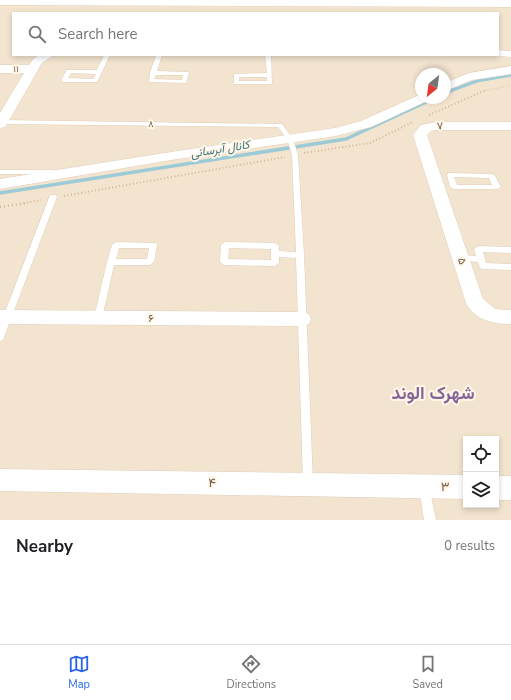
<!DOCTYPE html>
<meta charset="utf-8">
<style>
body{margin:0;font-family:"Nunito Sans",Vazirmatn,sans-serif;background:#f2f2f2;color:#202124}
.controls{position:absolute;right:12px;bottom:12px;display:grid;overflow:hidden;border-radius:0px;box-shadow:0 2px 6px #0003}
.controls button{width:36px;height:36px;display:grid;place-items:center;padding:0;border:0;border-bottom:1px solid #e0e0e0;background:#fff;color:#202124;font:20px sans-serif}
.compass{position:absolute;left:415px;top:68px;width:36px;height:36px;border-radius:50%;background:#fff;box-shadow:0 2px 6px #0003;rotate:209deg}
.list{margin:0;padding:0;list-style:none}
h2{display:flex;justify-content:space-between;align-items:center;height:52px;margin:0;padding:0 16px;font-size:17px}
h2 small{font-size:13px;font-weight:400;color:#757577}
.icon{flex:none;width:22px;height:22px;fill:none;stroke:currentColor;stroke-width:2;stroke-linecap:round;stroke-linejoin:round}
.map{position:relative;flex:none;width:511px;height:520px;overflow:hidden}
.search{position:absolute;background:#fff;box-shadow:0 2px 6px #0003;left:12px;right:12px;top:12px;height:44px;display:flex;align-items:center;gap:10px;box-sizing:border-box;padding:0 14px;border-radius:0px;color:#757577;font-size:15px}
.sheet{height:124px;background:#fff}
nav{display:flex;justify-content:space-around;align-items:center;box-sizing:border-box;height:56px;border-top:1px solid #e0e0e0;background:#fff;font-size:11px;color:#757577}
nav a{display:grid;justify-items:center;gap:2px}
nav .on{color:#2563eb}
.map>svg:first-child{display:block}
</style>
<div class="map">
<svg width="511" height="520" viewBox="0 0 511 520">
<rect width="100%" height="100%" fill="#fcf2e1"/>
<!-- residential -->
<path fill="#f3e4cf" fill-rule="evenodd" d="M0,0L511,1V520H0ZM13,13H498V55H13ZM421,74H445V98H421ZM466,439H496V505H466Z"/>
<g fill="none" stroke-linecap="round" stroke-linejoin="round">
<!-- stream-far1 -->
<polyline stroke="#9ccbd7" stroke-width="3" points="450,91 477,81 511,75"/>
<!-- stream -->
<g stroke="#9ccbd7" stroke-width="3.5">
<polyline points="445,93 452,90"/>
<polyline points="0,193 346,139 435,98"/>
</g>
<!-- lane casing -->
<g stroke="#e0cfbd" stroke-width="1">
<g id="lane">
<path d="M104,55H110L97,82H64L61,80L67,70H97ZM71,73L96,74L93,79L68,78Z"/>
<path d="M156,55H162L157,71L188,72L189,73L186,83L149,82L150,73ZM156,75H183L182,80L154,79Z"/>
<path d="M265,55H271L272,84H234V74L267,73ZM239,77H267V81H239Z"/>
<path d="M0,120L282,124L293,139L298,155L304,255L313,483L312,487L308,488L304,487L303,483L296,258L279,257V263L275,266L224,265L220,262L221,245L225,242L275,243L279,246V251L296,252L292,155L287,139L278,127L1,124ZM229,248L271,249V260L228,259Z"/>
<polygon points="0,170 53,170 56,172 53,174 0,174"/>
<path d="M448,173L492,174L495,176L501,187L497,189H454L450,187L447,175ZM454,177L489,178L492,185H457Z"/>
<polygon points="50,195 56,195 57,197 4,337 3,340 0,341 0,325"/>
<path d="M116,242L156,243L157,245L154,262L150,265H114L102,318L101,320L98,321L95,320L94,318L107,262L112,245ZM119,248H149L147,259H116Z"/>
<polygon points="478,246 511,247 511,253 483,252 486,263 511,264 511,270 483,269 480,268 478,262 458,260 457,258 461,255 476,256 474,249"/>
<polygon points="424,482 428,483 429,487 436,520 424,520 419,487 420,483"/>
</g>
</g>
<!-- street casing -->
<g stroke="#e0cfbd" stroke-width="1">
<g id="street">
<polygon points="498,50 511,51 511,57 494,55 498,55"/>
<polygon points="39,55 54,55 42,63 7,124 5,127 0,128 0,113 24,73 0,73 0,65 29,65 33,59"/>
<polygon points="511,66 511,74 472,80 445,91 445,83 469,73"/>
<polygon points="419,95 421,95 421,98 429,98 427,101 371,127 336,136 171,160 0,189 0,179 171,152 335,128 361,121"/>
<path d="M436,122H511V130H436L431,131L427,135L483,299L495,309L511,310V324C493,324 475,320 466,303L413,135L421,125Z"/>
<polygon points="0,310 302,312 309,314 311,319 309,324 302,326 0,324"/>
<polygon points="0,469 466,475 466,499 0,491"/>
<rect x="496" y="476" width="15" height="24"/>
</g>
</g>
<!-- secondary casing -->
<g stroke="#e5d0bb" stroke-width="1">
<polygon id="secondary" points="0,0 511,0 511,7 0,5"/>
</g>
<!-- path-far2 -->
<polyline stroke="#d5b59c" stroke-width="1.5" stroke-dasharray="0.5 2" stroke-linecap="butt" points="484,91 511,85"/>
<!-- path-far1 -->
<g stroke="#d5b59c" stroke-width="2" stroke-dasharray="1 2.5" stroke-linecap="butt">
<polyline points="429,115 486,90"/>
<polyline points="304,153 370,143 413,122"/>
<polyline points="64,196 285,157"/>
<polyline points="20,204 41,200"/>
</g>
<!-- path -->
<polyline stroke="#d5b59c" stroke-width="2.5" stroke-dasharray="1 3" stroke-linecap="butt" points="0,207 26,203"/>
<!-- lane -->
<use href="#lane" fill="#fff" fill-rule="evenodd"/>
<!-- street -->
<use href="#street" fill="#fff" fill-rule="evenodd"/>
<!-- secondary -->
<use href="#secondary" fill="#fff" fill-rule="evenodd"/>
</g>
<g text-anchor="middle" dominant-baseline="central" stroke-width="4" stroke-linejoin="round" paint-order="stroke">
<!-- far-street labels -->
<g font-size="9" fill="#735948" stroke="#fff6e7">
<text transform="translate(16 69) rotate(1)">۱۱</text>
<text transform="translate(151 124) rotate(1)">۸</text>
</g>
<!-- street labels -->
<g font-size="11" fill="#735948" stroke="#fff6e7">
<text transform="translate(440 126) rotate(-4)">۷</text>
<text transform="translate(462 261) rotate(73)">۵</text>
<text x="151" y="318">۶</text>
</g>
<!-- water labels -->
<g font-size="12" font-style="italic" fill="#427986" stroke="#fff6e7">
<text transform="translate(220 149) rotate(-9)">کانال آبرسانی</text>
</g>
<!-- near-street labels -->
<g font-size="13" fill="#735948" stroke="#fff6e7">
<text transform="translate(212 483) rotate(1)">۴</text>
<text transform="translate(445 487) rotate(1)">۳</text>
</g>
<!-- near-district labels -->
<g font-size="18" font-weight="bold" fill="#876496" stroke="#fff6e7">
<text x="433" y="393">شهرک الوند</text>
</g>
</g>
</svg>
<div class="controls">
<button><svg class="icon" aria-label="locate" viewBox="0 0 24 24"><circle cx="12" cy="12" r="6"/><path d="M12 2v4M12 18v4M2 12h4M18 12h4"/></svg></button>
<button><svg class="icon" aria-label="layers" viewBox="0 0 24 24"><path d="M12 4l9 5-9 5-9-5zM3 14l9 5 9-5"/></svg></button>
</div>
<svg class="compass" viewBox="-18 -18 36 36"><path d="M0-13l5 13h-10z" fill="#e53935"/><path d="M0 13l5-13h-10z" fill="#757577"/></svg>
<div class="search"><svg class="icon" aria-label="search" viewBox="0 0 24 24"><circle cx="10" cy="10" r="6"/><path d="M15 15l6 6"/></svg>Search here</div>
</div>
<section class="sheet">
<h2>Nearby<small>0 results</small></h2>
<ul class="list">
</ul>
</section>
<nav>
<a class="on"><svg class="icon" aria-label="map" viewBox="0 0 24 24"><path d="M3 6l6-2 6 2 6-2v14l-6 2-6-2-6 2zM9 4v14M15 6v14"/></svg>Map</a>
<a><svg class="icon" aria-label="directions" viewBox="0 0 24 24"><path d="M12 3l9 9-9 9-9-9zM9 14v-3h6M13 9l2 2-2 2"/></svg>Directions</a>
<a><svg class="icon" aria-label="saved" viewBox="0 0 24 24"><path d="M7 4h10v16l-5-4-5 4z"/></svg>Saved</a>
</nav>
